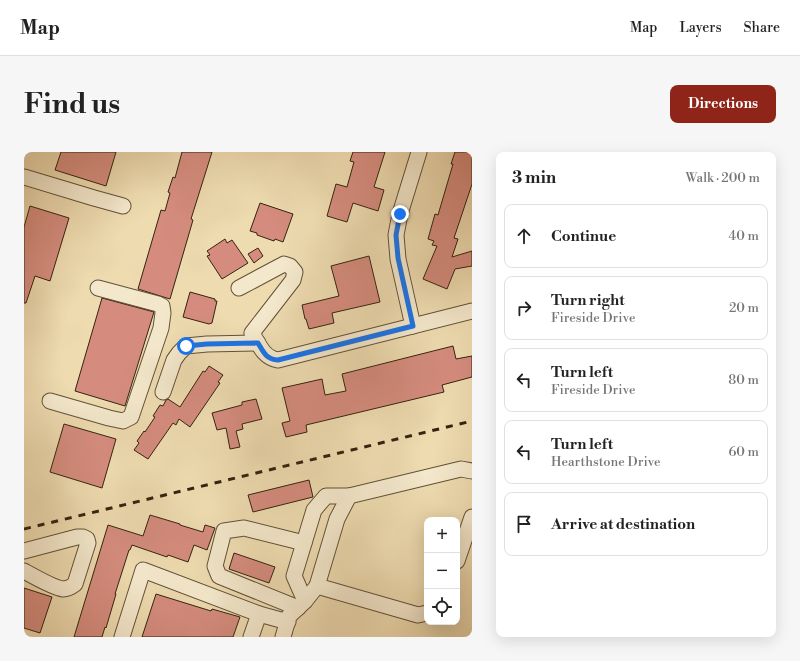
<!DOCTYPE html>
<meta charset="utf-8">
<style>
body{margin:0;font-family:"Libre Bodoni",serif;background:#f6f6f6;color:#222}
.controls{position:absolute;right:12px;bottom:12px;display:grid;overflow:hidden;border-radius:8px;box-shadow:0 4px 16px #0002}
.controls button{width:36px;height:36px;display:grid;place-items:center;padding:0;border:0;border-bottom:1px solid #e0e0e0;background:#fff;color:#222;font:20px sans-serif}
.stop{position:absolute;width:12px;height:12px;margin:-9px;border:3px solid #1a73e8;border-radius:50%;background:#fff}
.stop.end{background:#1a73e8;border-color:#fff;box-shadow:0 1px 4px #0008}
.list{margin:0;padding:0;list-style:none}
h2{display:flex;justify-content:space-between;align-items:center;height:52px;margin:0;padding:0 16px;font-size:17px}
h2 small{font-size:13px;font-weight:400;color:#767676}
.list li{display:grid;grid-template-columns:26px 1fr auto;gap:12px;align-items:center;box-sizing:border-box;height:64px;margin:0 8px 8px;padding:0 8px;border:1px solid #e0e0e0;border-radius:8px}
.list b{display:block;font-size:15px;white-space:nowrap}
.list p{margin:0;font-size:13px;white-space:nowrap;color:#767676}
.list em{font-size:13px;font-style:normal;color:#767676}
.icon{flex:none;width:22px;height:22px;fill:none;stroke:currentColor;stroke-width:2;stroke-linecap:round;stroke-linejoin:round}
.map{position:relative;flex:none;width:448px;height:485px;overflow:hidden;border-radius:8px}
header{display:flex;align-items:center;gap:24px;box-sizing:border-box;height:56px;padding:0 20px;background:#fff;border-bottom:1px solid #e0e0e0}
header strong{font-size:19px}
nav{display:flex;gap:22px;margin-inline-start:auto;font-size:14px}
.intro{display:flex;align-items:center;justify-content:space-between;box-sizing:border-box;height:96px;padding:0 24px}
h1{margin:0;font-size:28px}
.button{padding:10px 18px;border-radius:8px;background:#8f2418;color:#fff;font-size:14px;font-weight:700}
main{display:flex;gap:24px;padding:0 24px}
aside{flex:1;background:#fff;border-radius:8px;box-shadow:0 4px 16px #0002}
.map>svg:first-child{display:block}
</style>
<header>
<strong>Map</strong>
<nav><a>Map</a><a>Layers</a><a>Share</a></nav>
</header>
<div class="intro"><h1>Find us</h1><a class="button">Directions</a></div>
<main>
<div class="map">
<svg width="448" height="485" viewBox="0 0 448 485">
<rect width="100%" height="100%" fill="#eedbb0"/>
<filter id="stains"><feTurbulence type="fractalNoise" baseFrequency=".005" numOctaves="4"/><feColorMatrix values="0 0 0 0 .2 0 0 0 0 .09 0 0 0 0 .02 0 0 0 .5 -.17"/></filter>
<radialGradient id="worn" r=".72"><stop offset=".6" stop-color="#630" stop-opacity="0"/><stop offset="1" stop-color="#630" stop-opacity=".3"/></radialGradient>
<!-- building -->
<g fill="#d58c7e" stroke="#342310">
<polygon points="37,0 92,0 82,34 31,18"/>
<polygon points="158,0 188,0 167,67 169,68 146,147 114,137 137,58 141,59 146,41 144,40 149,25 151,26"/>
<polygon points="329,0 361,0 350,35 360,38 354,59 329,51 323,70 303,64 312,32 323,35 330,10 326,9"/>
<polygon points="431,0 448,0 448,32 430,86 434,87 428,105 448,99 448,114 431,117 423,137 399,127 413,94 408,93 410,89 404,87 411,62 414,63 429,12 427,12"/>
<polygon points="236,51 269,62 259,90 251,87 250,89 233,83 233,81 226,79"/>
<polygon points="6,54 45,66 26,129 11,124 2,151 0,151 0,75"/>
<polygon points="201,87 203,91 208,88 224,111 198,127 183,104 186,103 183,99"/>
<polygon points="234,96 239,104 230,111 224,102"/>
<polygon points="345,104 356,150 308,161 310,171 285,177 282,167 281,167 278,153 315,144 307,114"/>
<polygon points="166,140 191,147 191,149 193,149 188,171 185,172 159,165"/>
<polygon points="78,146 130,160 101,254 51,239"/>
<polygon points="429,194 432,207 448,204 448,225 418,233 420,240 282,273 283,280 262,285 258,271 266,269 258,236 298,227 301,243 322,239 318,222"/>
<polygon points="185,214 199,223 194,230 196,231 166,275 155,267 152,273 149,271 124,307 110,298 115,291 113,289 120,279 121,280 131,265 129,264 136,253 139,254 142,248 144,247 156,255 179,219 181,220"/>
<polygon points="232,247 238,267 218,272 219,277 212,279 216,295 206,297 202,276 193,278 188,261 218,253 218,250"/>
<polygon points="40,272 92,287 78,336 26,320"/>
<polygon points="285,328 289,345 229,360 224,343"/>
<polygon points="126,363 156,372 156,373 179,380 181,373 191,376 183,398 170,393 164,410 144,403 143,405 108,393 106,398 105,398 91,442 92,442 82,476 81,475 78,485 50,485 84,373 119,384"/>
<polygon points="210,401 251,415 245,431 205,417"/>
<polygon points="0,436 28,445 16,481 0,476"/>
<polygon points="132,442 187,459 188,457 216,465 209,485 118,485"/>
</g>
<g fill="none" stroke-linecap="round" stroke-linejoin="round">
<!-- minor casing -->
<g stroke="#625138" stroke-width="17">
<g id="minor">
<polyline points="0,25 70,46 99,54"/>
<path d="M215,136L260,112L266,114L271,120L269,128L228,181C235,193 240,206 254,208L448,159"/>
<polyline points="389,174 374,107 372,83 376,62 395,0"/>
<polyline points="139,240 150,208 155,201 162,194 183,192 234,191"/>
<polyline points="26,249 85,266 99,269 107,265 137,176 139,161 138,154 134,152 74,136"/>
<path d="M0,399L53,385H59L63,387L64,391L51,432C47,435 44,437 39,437C30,436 9,424 0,419"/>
<polyline points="433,409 448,365"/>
<polyline points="293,434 394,463 403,461"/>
<polyline points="281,449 270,424 290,358 302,344 325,344"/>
<polyline points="274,456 195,424 191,414 200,379 220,376 280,391"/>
<polyline points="235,462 264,470"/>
<polyline points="98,485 119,418 235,462 227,485"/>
<polyline points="259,485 265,464 281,449 293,434 313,367 325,344 437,317 448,319"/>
</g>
</g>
<!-- minor -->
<use href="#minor" stroke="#f4e8cc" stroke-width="15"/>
<!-- rail -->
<polyline stroke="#342310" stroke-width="3" stroke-dasharray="7 7" stroke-linecap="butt" points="0,377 448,269"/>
</g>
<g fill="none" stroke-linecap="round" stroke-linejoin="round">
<!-- route -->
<path stroke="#1a73e8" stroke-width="5" d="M162,194L183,192L234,191C240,201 242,207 254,208L389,174L374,106L372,83L376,62"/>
</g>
<rect width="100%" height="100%" filter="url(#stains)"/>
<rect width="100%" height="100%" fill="url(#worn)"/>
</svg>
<div class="controls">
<button>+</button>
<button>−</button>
<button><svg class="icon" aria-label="locate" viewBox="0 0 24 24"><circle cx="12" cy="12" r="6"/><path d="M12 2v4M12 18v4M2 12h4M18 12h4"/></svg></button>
</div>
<div class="stop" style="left:162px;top:194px"></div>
<div class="stop end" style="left:376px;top:62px"></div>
</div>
<aside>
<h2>3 min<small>Walk · 200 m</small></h2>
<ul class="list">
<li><svg class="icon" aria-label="ahead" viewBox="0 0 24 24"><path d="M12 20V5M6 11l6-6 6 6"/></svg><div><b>Continue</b></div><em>40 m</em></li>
<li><svg class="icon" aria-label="right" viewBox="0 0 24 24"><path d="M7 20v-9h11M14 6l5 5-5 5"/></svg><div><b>Turn right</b><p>Fireside Drive</p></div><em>20 m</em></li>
<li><svg class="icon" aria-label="left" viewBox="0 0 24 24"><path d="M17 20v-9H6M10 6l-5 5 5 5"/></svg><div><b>Turn left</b><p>Fireside Drive</p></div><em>80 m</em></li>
<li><svg class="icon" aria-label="left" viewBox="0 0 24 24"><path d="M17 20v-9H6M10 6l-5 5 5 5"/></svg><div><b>Turn left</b><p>Hearthstone Drive</p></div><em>60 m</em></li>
<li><svg class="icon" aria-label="arrive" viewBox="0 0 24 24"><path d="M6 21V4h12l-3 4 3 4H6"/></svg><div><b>Arrive at destination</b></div></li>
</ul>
</aside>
</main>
